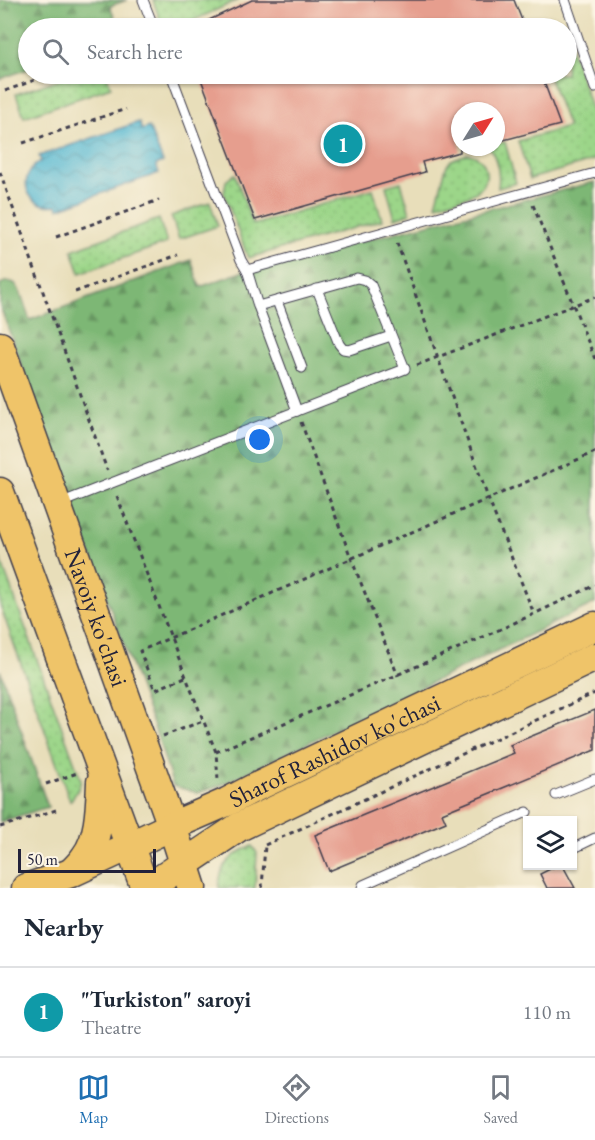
<!DOCTYPE html>
<style>
body{margin:0;font-family:"EB Garamond",serif;background:#f2f2f3;color:#1f2937}
.controls{position:absolute;right:18px;bottom:18px;display:grid;overflow:hidden;border-radius:0px;box-shadow:0 2px 4px #0004}
.controls button{width:54px;height:54px;display:grid;place-items:center;padding:0;border:0;border-bottom:2px solid #e0e1e3;background:#fff;color:#1f2937;font:30px sans-serif}
.compass{position:absolute;left:451px;top:102px;width:54px;height:54px;border-radius:50%;background:#fff;box-shadow:0 2px 4px #0004;rotate:53deg}
.scale{position:absolute;left:18px;bottom:15px;width:138px;box-sizing:border-box;padding-left:6px;border:3px solid #22223b;border-top:0;font-size:16px;line-height:21px;white-space:nowrap;color:#22223b;-webkit-text-stroke:4px #fcf5e5;paint-order:stroke}
.you{position:absolute;left:260px;top:440px;width:21px;height:21px;margin:-15px;border:4px solid #fff;border-radius:50%;background:#1a73e8;box-shadow:0 0 0 9px #1a73e833}
.badge{display:grid;place-items:center;width:39px;height:39px;border-radius:50%;background:#1f6fb2;color:#fff;font-size:20px;font-weight:700}
.pin{position:absolute;translate:-50% -50%;border:3px solid #fff;box-shadow:0 2px 6px #0006}
.list{margin:0;padding:0;list-style:none}
h2{display:flex;justify-content:space-between;align-items:center;height:78px;margin:0;padding:0 24px;font-size:26px}
h2 small{font-size:20px;font-weight:400;color:#747a83}
.list li{display:grid;grid-template-columns:39px 1fr auto;gap:18px;align-items:center;box-sizing:border-box;height:90px;padding:0 24px;border-top:2px solid #e0e1e3}
.list b{display:block;font-size:22px;white-space:nowrap}
.list p{margin:0;font-size:20px;white-space:nowrap;color:#747a83}
.list em{font-size:20px;font-style:normal;color:#747a83}
.icon{flex:none;width:33px;height:33px;fill:none;stroke:currentColor;stroke-width:2;stroke-linecap:round;stroke-linejoin:round}
.map{position:relative;flex:none;width:595px;height:888px;overflow:hidden}
.search{position:absolute;background:#fff;box-shadow:0 2px 4px #0004;left:18px;right:18px;top:18px;height:66px;display:flex;align-items:center;gap:15px;box-sizing:border-box;padding:0 21px;border-radius:33px;color:#747a83;font-size:22px}
.sheet{height:168px;background:#fff}
nav{display:flex;justify-content:space-around;align-items:center;box-sizing:border-box;height:84px;border-top:2px solid #e0e1e3;background:#fff;font-size:16px;color:#747a83}
nav a{display:grid;justify-items:center;gap:3px}
nav .on{color:#1f6fb2}
.map>svg:first-child{display:block}
</style>
<div class="map">
<svg width="595" height="888" viewBox="0 0 595 888">
<defs>
<pattern id="grass-dots" width="8" height="8" patternUnits="userSpaceOnUse" patternTransform="scale(1.5)"><rect width="8" height="8" fill="#9cd689"/><path d="M2 2h.1M6 6h.1" fill="none" stroke="#86b777" stroke-width="1.8" stroke-linecap="round"/></pattern>
<pattern id="forest-firs" width="22" height="20" patternUnits="userSpaceOnUse" patternTransform="scale(1.5)"><rect width="22" height="20" fill="#7db775"/><path d="M5 1l3.5 6h-7zM16 11l3.5 6h-7z" fill="#669461"/></pattern>
<pattern id="water-waves" width="16" height="10" patternUnits="userSpaceOnUse" patternTransform="scale(1.5)"><rect width="16" height="10" fill="#53b7d1"/><path d="M0 5q4-4 8 0t8 0" fill="none" stroke="#4494ab"/></pattern>
</defs>
<rect width="100%" height="100%" fill="#fcf5e5"/>
<filter id="ink" filterUnits="userSpaceOnUse"><feTurbulence type="fractalNoise" baseFrequency=".0167" numOctaves="2"/><feDisplacementMap in="SourceGraphic" scale="12" xChannelSelector="R" yChannelSelector="G"/><feConvolveMatrix kernelMatrix="1 2 1 2 8 2 1 2 1" color-interpolation-filters="sRGB"/></filter>
<filter id="wash" filterUnits="userSpaceOnUse"><feTurbulence type="fractalNoise" baseFrequency=".008" numOctaves="4" result="noise"/><feDisplacementMap in="SourceGraphic" scale="24" xChannelSelector="R" yChannelSelector="G"/><feGaussianBlur stdDeviation="1.35" result="paint"/><feColorMatrix in="noise" values="0 0 0 0 0 0 0 0 0 0 0 0 0 0 0 0 0 1.4 0 .05"/><feComposite in="paint" operator="in"/></filter>
<g filter="url(#wash)">
<rect width="100%" height="100%" fill="#e8deba"/>
<!-- grass -->
<g fill="url(#grass-dots)" stroke="#5f7c62" stroke-width="1.5">
<polygon points="153,0 238,0 179,27 179,28 163,28"/>
<polygon points="567,40 568,40 595,119 595,160 530,179 518,141 568,127 548,74 566,74"/>
<polygon points="75,74 106,74 111,87 24,117 16,94"/>
<path d="M505,142L516,183L498,188C500,173 498,160 489,147H496V144Z"/>
<path d="M467,154C476,155 482,158 485,167C494,196 456,199 436,205L446,167L451,160Z"/>
<polygon points="235,174 253,225 373,189 382,220 248,258 224,193 226,181"/>
<polygon points="401,182 410,213 395,218 386,186"/>
<polygon points="210,202 218,226 179,239 171,216"/>
<polygon points="159,219 167,243 80,273 72,250"/>
<path d="M0,558L81,780C79,789 76,794 70,801L0,605Z"/>
<path d="M252,846L257,853L255,888H219C219,865 232,854 252,846Z"/>
</g>
<!-- forest -->
<g fill="url(#forest-firs)" stroke="#506c58" stroke-width="1.5">
<polygon points="0,0 127,0 110,6 119,28 28,28 28,69 0,79"/>
<path d="M595,182V603L219,786L198,793L173,786L158,738L0,306V284C5,282 9,280 14,283C21,287 26,312 30,320L191,260L200,287L247,270Z"/>
<polygon points="0,670 48,807 0,822"/>
</g>
<!-- water -->
<path fill="url(#water-waves)" stroke="#3a6c86" stroke-width="1.5" d="M139,122L142,130L149,127L163,162L156,165L159,173L58,209L57,205C27,210 14,177 41,161L39,156Z"/>
<g id="blocks">
<!-- building -->
<g fill="#e69e8e">
<polygon points="252,0 514,0 525,28 192,28"/>
<polygon points="199,74 541,74 560,125 496,142 496,111 460,111 460,152 422,162 425,172 255,220"/>
<polygon points="595,710 595,750 442,813 446,822 329,871 315,835 514,753 510,745"/>
<polygon points="556,866 563,866 575,888 547,888 540,874"/>
</g>
</g>
</g>
<g filter="url(#ink)">
<use href="#blocks" fill-opacity="0" stroke="#403e4e" stroke-width="1.5"/>
<g fill="none" stroke-linecap="round" stroke-linejoin="round">
<!-- lane casing -->
<g stroke="#403e4e" stroke-width="11">
<g id="lane">
<polyline points="143,0 154,28"/>
<polyline points="565,0 595,88"/>
<polyline points="171,74 241,260 247,270 258,306 297,411"/>
<polyline points="247,270 595,173"/>
<polyline points="317,289 339,344 343,349 349,350 391,336"/>
<polyline points="277,301 302,368"/>
<polyline points="60,503 405,369 371,285 365,280 357,278 258,306"/>
<polyline points="556,795 595,779"/>
<polyline points="572,849 595,838"/>
<polyline points="362,888 363,885 527,812"/>
</g>
</g>
<!-- primary casing -->
<g stroke="#403e4e" stroke-width="31">
<g id="primary">
<path id="s1" d="M0,346L172,826L192,888"/>
<polyline points="0,492 145,888"/>
<path d="M72,872C77,867 82,862 85,857C100,838 100,805 101,782"/>
<path id="s2" d="M26,888L71,873L172,826L227,802L252,789L595,626"/>
<polyline points="148,888 239,827 595,657"/>
</g>
</g>
<!-- path -->
<g stroke="#403e4e" stroke-width="3" stroke-dasharray="4.5 4.5" stroke-linecap="butt">
<polyline points="5,91 51,74"/>
<polyline points="23,143 126,109"/>
<polyline points="0,172 107,470"/>
<polyline points="533,205 595,359"/>
<polyline points="56,237 159,200"/>
<polyline points="397,243 488,498 534,614"/>
<polyline points="75,292 178,255"/>
<polyline points="417,365 595,297"/>
<polyline points="301,422 351,558 398,676"/>
<polyline points="117,496 186,677 216,752 218,780"/>
<polyline points="185,677 155,690 140,651 595,452"/>
<polyline points="163,736 203,721"/>
<path d="M216,752C343,698 471,645 595,585"/>
<polyline points="46,784 80,772"/>
<polyline points="0,827 56,810"/>
<polyline points="265,845 595,693"/>
<polyline points="262,888 265,845"/>
</g>
<!-- lane -->
<use href="#lane" stroke="#fff" stroke-width="9"/>
<!-- primary -->
<use href="#primary" stroke="#efc469" stroke-width="28"/>
</g>
</g>
<g text-anchor="middle" dominant-baseline="central" stroke-width="6" stroke-linejoin="round" paint-order="stroke">
<!-- street labels -->
<g font-size="24" fill="#22223b" stroke="#fcf5e5">
<text stroke="none"><textPath href="#s1" startOffset="288">Navoiy ko'chasi</textPath></text>
<text stroke="none"><textPath href="#s2" startOffset="338">Sharof Rashidov ko'chasi</textPath></text>
</g>
</g>
</svg>
<div class="controls">
<button><svg class="icon" aria-label="layers" viewBox="0 0 24 24"><path d="M12 4l9 5-9 5-9-5zM3 14l9 5 9-5"/></svg></button>
</div>
<svg class="compass" viewBox="-18 -18 36 36"><path d="M0-13l5 13h-10z" fill="#e53935"/><path d="M0 13l5-13h-10z" fill="#747a83"/></svg>
<div class="scale">50 m</div>
<div class="you"></div>
<div class="pin badge" style="left:343px;top:144px;background:#0f9aa8">1</div>
<div class="search"><svg class="icon" aria-label="search" viewBox="0 0 24 24"><circle cx="10" cy="10" r="6"/><path d="M15 15l6 6"/></svg>Search here</div>
</div>
<section class="sheet">
<h2>Nearby<small></small></h2>
<ul class="list">
<li><span class="badge" style="background:#0f9aa8">1</span><div><b>&quot;Turkiston&quot; saroyi</b><p>Theatre</p></div><em>110 m</em></li>
</ul>
</section>
<nav>
<a class="on"><svg class="icon" aria-label="map" viewBox="0 0 24 24"><path d="M3 6l6-2 6 2 6-2v14l-6 2-6-2-6 2zM9 4v14M15 6v14"/></svg>Map</a>
<a><svg class="icon" aria-label="directions" viewBox="0 0 24 24"><path d="M12 3l9 9-9 9-9-9zM9 14v-3h6M13 9l2 2-2 2"/></svg>Directions</a>
<a><svg class="icon" aria-label="saved" viewBox="0 0 24 24"><path d="M7 4h10v16l-5-4-5 4z"/></svg>Saved</a>
</nav>
